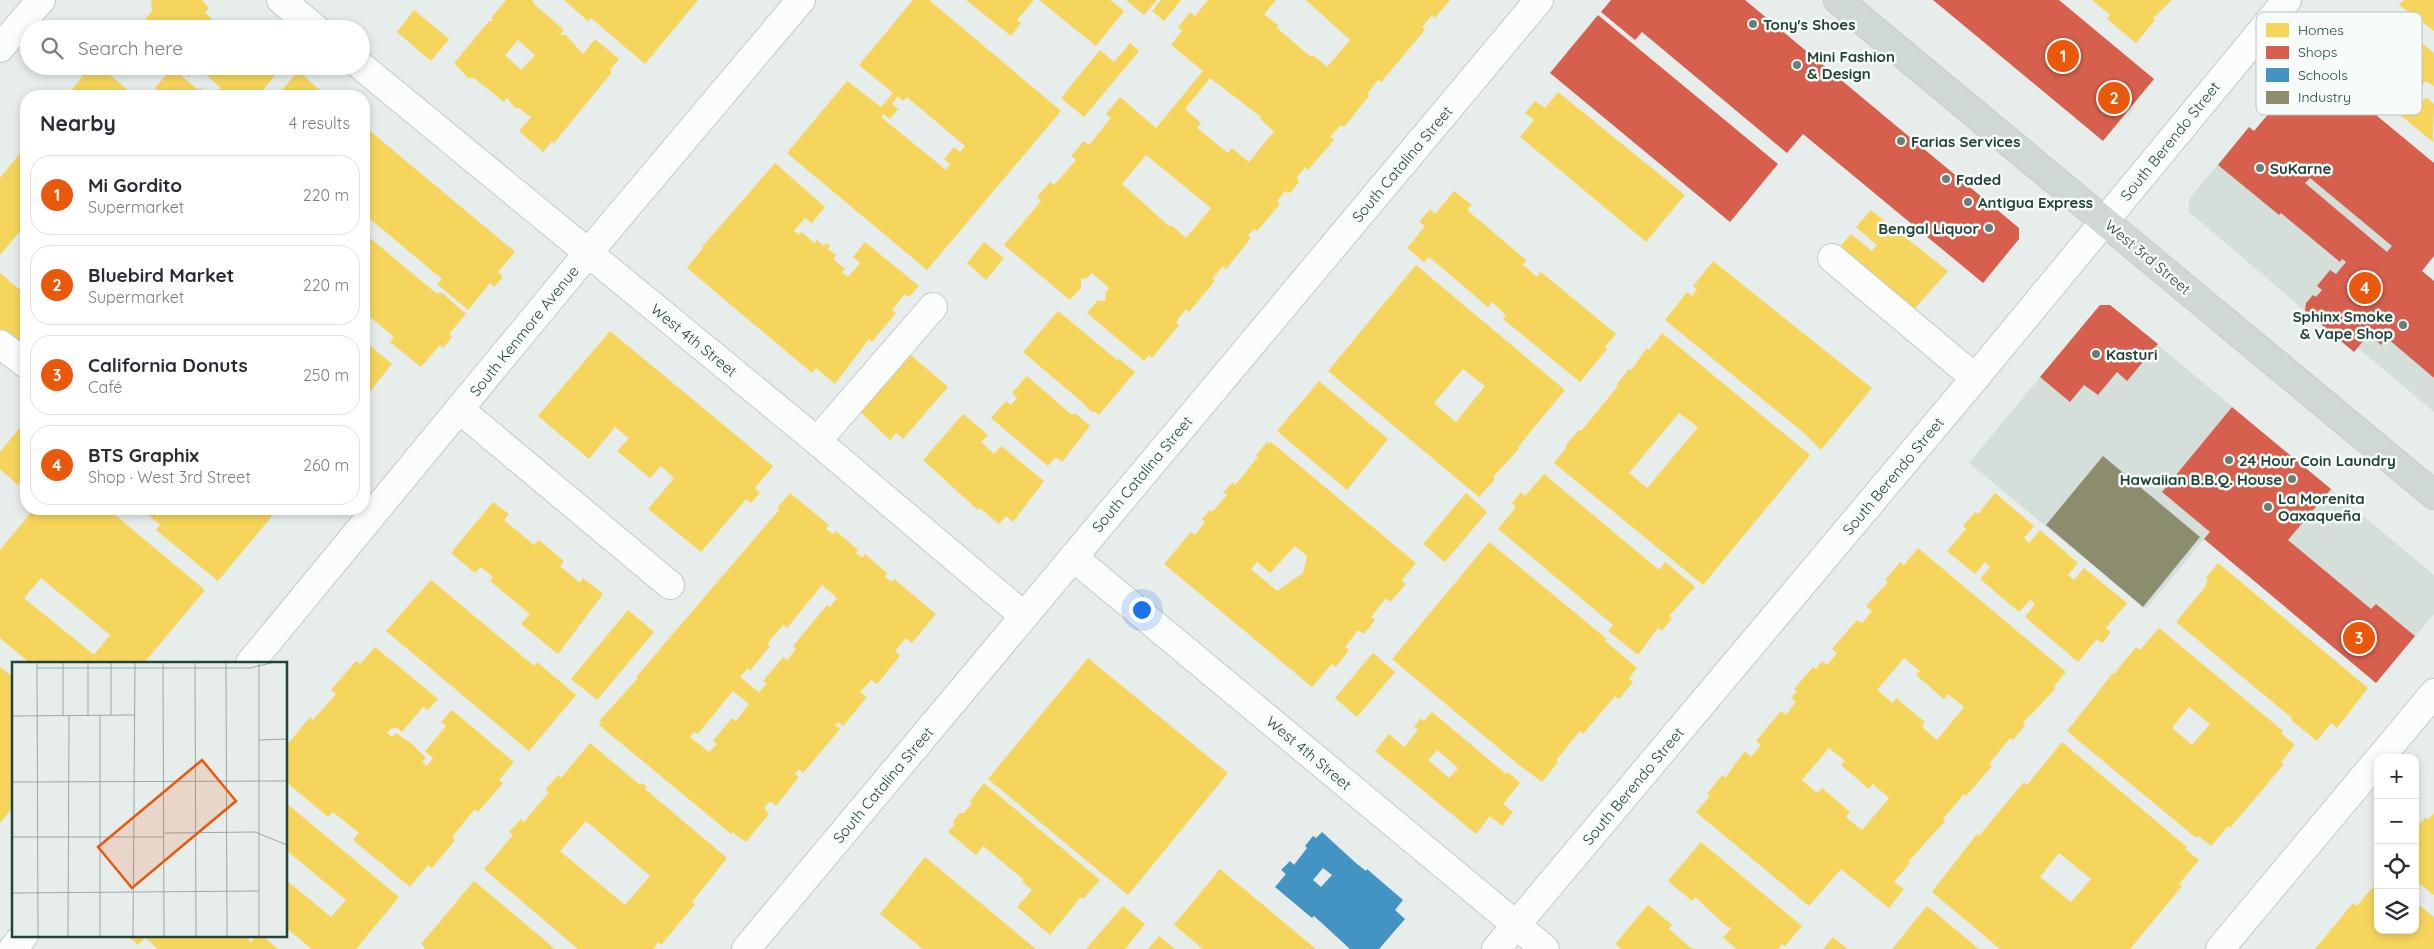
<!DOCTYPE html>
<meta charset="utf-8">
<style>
body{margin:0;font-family:Quicksand,sans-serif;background:#f2f2f3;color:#2b2b33}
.controls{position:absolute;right:15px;bottom:15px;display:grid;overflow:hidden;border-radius:10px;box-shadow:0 2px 8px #0003}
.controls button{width:45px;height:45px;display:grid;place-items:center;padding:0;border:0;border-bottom:1px solid #e1e1e2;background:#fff;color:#2b2b33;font:25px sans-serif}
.you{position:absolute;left:1141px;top:609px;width:18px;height:18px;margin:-12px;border:4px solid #fff;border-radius:50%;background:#1a73e8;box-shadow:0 0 0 8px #1a73e833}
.badge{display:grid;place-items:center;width:32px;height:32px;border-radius:50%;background:#ea580c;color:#fff;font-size:16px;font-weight:700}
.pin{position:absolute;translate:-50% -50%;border:2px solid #fff;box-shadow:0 1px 5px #0006}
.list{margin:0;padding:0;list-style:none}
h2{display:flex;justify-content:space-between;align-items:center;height:65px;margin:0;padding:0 20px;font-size:21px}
h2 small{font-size:16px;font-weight:400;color:#7c7c81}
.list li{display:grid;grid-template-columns:32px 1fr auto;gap:15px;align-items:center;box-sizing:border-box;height:80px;margin:0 10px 10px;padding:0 10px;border:1px solid #e1e1e2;border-radius:20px}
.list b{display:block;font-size:19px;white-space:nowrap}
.list p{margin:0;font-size:16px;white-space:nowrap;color:#7c7c81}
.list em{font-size:16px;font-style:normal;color:#7c7c81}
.icon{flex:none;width:28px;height:28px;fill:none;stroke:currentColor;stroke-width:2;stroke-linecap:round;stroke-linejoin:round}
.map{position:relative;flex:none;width:2434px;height:949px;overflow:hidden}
.search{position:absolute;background:#fff;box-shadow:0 2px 8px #0003;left:20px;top:20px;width:350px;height:55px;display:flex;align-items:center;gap:12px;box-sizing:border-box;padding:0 18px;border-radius:28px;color:#7c7c81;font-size:19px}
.panel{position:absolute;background:#fff;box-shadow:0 2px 8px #0003;left:20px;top:90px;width:350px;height:425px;border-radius:20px}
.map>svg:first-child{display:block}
</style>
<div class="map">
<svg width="2434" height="949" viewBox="0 0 2434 949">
<rect width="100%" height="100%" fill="#e7edea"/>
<!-- built -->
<g fill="#d5dfda">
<polygon points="2249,127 2434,281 2434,412 2358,348 2354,352 2330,332 2189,212 2189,200 2193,194"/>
<polygon points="2100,305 2110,305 2434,575 2434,614 2376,683 2204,539 2146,609 1969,463"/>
</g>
<!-- homes -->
<g fill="#f6d55c" fill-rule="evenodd">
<polygon points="151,0 202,0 209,8 205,13 223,29 138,29 152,11"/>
<path d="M506,0H532L535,5L564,30L560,35H566L583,54L595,39L619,59L610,70L612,72L554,143L552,141L543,152L519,131L531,117L519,108H515L507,98L504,102L474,78H468L454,63L489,21L491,22L493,20L491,18ZM518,40L535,55L521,70L505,55Z"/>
<polygon points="564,0 698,0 645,64 591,18 588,21"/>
<path d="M913,0H929L1061,111L927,270L787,153L847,81L881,107L893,93L859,65ZM898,96L903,101L907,97L965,146L960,152L954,147L944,159L950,164L946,170L881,117L884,114L890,119L898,109L892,104Z"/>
<polygon points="966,0 1034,0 1017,20 1021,23 1011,36"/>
<polygon points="1039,0 1110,0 1124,11 1096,46"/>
<polygon points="1126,0 1157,0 1144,15"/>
<polygon points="1161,0 1181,0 1164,21 1152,11"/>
<path d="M1208,0H1276L1264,14L1279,26L1277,28L1311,57L1313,55L1327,67L1350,40L1306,0H1450L1435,18L1432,15L1422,27L1425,30L1381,82L1378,80L1367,94L1369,96L1344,127L1341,125L1330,137L1334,140L1308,170L1305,167L1297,177L1299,182L1290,193L1285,191L1277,201L1280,204L1257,231L1254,229L1248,235L1251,238L1226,269L1223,266L1212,279L1215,281L1189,312L1186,309L1176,322L1179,325L1152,358L1149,355L1144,361L1087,313L1097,301L1106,300L1105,293L1109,288L1092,273L1087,278L1081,279V288L1070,300L1004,245L1041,201L1037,197L1050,182L1054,185L1076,160L1071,156L1084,141L1089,145L1111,118L1106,114L1120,97L1156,128L1203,71L1171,45L1182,31L1178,27L1190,12L1195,16ZM1210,78L1261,117L1260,119L1274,131L1249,162L1232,148L1228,153L1197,128L1201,123L1185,109ZM1146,155L1211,208L1186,238L1171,225L1170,227L1122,184Z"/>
<polygon points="2092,0 2172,0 2153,18 2155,20 2136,43 2107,19 2110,15"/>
<polygon points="2404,0 2434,0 2434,31 2399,5"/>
<polygon points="414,10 449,39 431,61 397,32"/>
<polygon points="2398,23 2434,53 2434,86 2426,81 2415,94 2423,101 2426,97 2434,104 2433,142 2372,92 2375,89 2352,69 2367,51 2364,50 2368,46 2363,42 2370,34 2374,38 2377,34 2384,40"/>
<polygon points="1130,43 1139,51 1084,117 1061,98 1100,50 1114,62"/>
<polygon points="91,66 99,66 135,96 67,96"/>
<polygon points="202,66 281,66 282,67 262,91 264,93 261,96 214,96 221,88 207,76 210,73"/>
<polygon points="172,68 198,90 200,88 210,96 165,96 155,88"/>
<polygon points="298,71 327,96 278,95"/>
<polygon points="1558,92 1685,195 1646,242 1520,137 1534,120 1525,113 1535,101 1545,108"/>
<polygon points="364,126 515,252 498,272 503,277 494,287 490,283 468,310 437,284 442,279 364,214"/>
<polygon points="26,146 26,224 0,255 0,178"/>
<polygon points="775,163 825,207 812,223 805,218 794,231 799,235 802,232 814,243 817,240 824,246 826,243 830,246 828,249 836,255 833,259 845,269 842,272 848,277 860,263 853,257 865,242 919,286 909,297 905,294 892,310 896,313 872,342 869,339 835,384 816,368 812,373 687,268 703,248 702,247"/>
<polygon points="1454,191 1472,205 1467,210 1526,260 1523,265 1537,277 1541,272 1616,334 1605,347 1607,349 1580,382 1503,319 1506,315 1492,302 1488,307 1429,257 1424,262 1407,248 1425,226 1419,222 1430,209 1435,214"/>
<polygon points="1871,210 1948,271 1910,314 1836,251 1851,234 1872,251 1877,245 1856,227"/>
<polygon points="364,233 436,293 442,293 466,314 449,334 452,337 443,348 440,345 421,367 390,342 394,337 364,312"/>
<polygon points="984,242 1004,258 986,280 967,263"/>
<polygon points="1713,261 1872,388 1821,450 1804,433 1665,320 1687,292 1692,296 1697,289 1693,286"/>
<path d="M1416,265L1565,390L1518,447L1519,449L1493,477L1495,479L1479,497L1328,371ZM1463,369L1485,386L1456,422L1434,403Z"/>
<polygon points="0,273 26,295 26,358 0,337"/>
<polygon points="1058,311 1117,360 1119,359 1135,372 1099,415 1094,411 1092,413 1082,402 1023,352"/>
<polygon points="610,331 773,466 755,488 760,493 751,503 746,499 701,552 648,509 674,478 661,466 650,478 617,451 629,438 615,427 589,459 538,416"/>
<path d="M1662,333L1810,455L1703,585L1554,463L1567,447L1565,446L1579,430L1581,431L1618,386L1616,385L1629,369L1631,370L1647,348L1649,350ZM1679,413L1698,427L1647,488L1629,473Z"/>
<polygon points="364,341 392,364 364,399"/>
<polygon points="906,351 948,387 903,439 896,433 890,440 856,408"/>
<polygon points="1027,376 1072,415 1075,413 1090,426 1062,462 1056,457 1048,466 991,418 1006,401 1011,405 1017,398 1012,393"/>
<polygon points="1319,381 1388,439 1347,490 1277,431"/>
<polygon points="963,414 988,435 981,442 994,454 1001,446 1044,481 1013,522 1006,516 999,524 980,508 978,510 923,460"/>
<polygon points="26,420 26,475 18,485 0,469 0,452"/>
<path d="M1267,442L1270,444L1271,442L1416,563L1401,581L1406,584L1390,602L1386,598L1371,617L1375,620L1364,634L1358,630L1345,647L1349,650L1336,667L1332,664L1312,687L1164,564L1191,532L1195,535L1205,522L1202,519L1210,510L1212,512L1227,495L1223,493L1233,482L1235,485L1258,457L1256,455ZM1295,546L1307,556L1303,573L1277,591L1251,569L1257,562L1270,573Z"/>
<polygon points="1544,474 1659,570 1665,562 1695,587 1669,616 1672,618 1662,631 1658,628 1638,655 1608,631 1613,625 1498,529 1516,507 1512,503 1521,492 1525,496"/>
<path d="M790,493L829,525L826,529L833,534L836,531L858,550L856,553L862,558L865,554L887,573L885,577L892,582L894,579L936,614L912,643L906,638L895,651L900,656L877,684L871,680L860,692L867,697L843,726L838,722L835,725L840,729L803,773L799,769L795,774L799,777L776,806L770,801L764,808L769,814L746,842L732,832L731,834L599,725L601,723L599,721L638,678L636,677L779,510L777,508ZM822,585L837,598L830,607L827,605L793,646L796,649L787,660L783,657L763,681L767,683L759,692L740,677L748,668L750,671L770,646L767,644L783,625L787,628ZM733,691L749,704L736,721L732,718L713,741L717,744L709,752L690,737L694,732L698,734Z"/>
<polygon points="1466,493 1487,512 1445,562 1423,544"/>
<polygon points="1995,493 2034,526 2024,538 2029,543 2040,530 2078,563 2068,575 2074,580 2084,568 2127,603 2106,628 2111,632 2102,643 2097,639 2078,662 2025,617 2035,604 2030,600 2019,612 1980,579 1990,567 1985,562 1975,574 1947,551 1966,529 1963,526 1975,512 1978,514"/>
<polygon points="493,502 509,514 504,520 534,545 539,540 564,561 560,566 580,583 583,578 603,594 558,654 521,624 530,614 490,581 493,577 481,567 475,573 451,553"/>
<path d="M34,509H108L205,590L144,663H30L0,638V550ZM41,578L110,635L94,655L24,598Z"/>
<polygon points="141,509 278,509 218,581 156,530 160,525"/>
<polygon points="1489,542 1607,639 1605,641 1637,668 1629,678 1633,682 1619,699 1615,696 1583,734 1580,731 1556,760 1558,762 1542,782 1519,765 1392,659"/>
<path d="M1918,548L2066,672L2054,686L2056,688L2023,723L2025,725L2013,740L2010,738L1989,764L1992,766L1966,796L1964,794L1943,819L1945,821L1908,862L1910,863L1894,882L1904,889L1889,908L1841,869L1809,906L1696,812L1710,796L1707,794L1722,775L1725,778L1745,751L1751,757L1761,745L1756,741L1781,711L1786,715L1796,702L1791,698L1797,691L1794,689L1813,667L1816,669L1822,661L1827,665L1837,653L1832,649L1857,620L1862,623L1872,611L1866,606L1888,582L1885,580L1900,562L1904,565ZM1904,658L1920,671L1916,675L1944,699L1948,694L1964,707L1937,740L1922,727L1925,722L1896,698L1893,703L1877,690ZM1829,748L1845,761L1841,765L1869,789L1873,784L1889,798L1862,830L1846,817L1850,812L1822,788L1817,793L1802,780Z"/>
<polygon points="2218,563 2368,688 2337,728 2331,723 2317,741 2291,720 2292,718 2176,622 2206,586 2205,585 2208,580 2206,578"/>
<polygon points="431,580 534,666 537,662 576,695 529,751 386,631"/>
<polygon points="628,610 654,632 597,700 571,679"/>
<path d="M2159,628L2283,731L2281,733L2295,745L2281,762L2284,764L2230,828L2228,826L2211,846L2198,836L2196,838L2067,731L2113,673L2114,674L2136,647L2140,650ZM2189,707L2210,724L2192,745L2172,728Z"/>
<polygon points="375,647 438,699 428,710 423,707 402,732 396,727 394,729 392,728 387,733 392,737 396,733 412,744 426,758 422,762 427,766 433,758 425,751 446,726 441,722 452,710 514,762 499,780 503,783 478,812 475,809 452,837 455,840 432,868 428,865 410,887 353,840 359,833 333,812 328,817 286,782 286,752 288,750 286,746 310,717 313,720 336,694 331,690 356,661 360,664"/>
<polygon points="1373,653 1395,672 1357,717 1335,698"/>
<polygon points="1088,658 1228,773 1128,895 988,779"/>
<polygon points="0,667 14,678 14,806 0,823"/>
<path d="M1432,712L1506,774L1508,772L1520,783L1503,804L1513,812L1502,826L1490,816L1476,834L1375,751L1389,734L1404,747L1418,730L1414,727L1421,718L1424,721ZM1437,750L1458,768L1449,778L1428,760Z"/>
<path d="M2062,742L2187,847L2185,849L2199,860L2179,884L2182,886L2130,949H2000L1932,892L1977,834L1979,836L2024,782L2027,785ZM2059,853L2091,879L2071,902L2040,877Z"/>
<path d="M590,743L640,785L642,783L647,787L645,789L727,858L692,902L695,904L661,945L658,942L653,949H578L484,869L513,835L509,832L521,819L524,822L549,792L545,790L558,775L561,778ZM586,821L650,876L625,905L560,851Z"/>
<polygon points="984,783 1100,880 1083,899 1081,897 1050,935 1017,907 1032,890 1022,882 1024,880 983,846 976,855 948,832 954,825 953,821 960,813 964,813 972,803 970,801"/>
<polygon points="286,803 399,897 356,949 312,949 286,928 286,880 331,917 346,900 286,850"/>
<polygon points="2434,813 2434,895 2415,880 2415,829 2426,817 2428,820"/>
<polygon points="1701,842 1802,926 1785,946 1782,944 1778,949 1737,949 1723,938 1731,928 1725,925 1695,897 1692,901 1668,881"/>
<polygon points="925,857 1036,949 923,949 880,914"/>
<polygon points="1220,869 1316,949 1203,949 1174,925"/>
<polygon points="474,881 555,949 423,949 425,947 421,944"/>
<polygon points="2378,881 2378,930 2415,930 2415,902 2434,917 2434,949 2315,949 2353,903 2357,906"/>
<polygon points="1648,905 1672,925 1669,929 1691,948 1697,949 1622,949 1615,944"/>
<polygon points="1123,906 1145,924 1125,949 1086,949"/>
<polygon points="1927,906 1979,949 1892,949"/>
<polygon points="126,935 251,935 248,939 251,942 256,935 262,935 278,949 158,949 145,938 138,945"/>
<polygon points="1159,936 1175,949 1148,949"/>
<polygon points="1833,937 1848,949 1823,949"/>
</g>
<!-- shops -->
<g fill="#d6604d" fill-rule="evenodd">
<polygon points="1611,0 1745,0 2019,228 2019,239 1983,283 1803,134 1787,153 1642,32 1635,40 1601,12"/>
<polygon points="1933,0 2059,0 2154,79 2103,141"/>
<polygon points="1598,15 1778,164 1730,222 1550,73"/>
<path d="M2312,62L2434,163V256L2422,271L2434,281V378L2387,338L2381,345L2369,334L2354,352L2305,311L2306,303L2313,295L2316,297L2322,290L2317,286L2330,270L2336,274L2346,262L2342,259L2340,262L2281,213L2279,215L2218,165L2249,127L2254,131ZM2310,178L2392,246L2387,252L2305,183Z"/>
<polygon points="2100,305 2110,305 2158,344 2127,381 2117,372 2098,395 2084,385 2070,402 2040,377"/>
<polygon points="2232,407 2331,489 2288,540 2371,609 2376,604 2415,636 2376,683 2204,539 2210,532 2162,492"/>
</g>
<!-- schools -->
<path fill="#4393c3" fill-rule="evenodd" d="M1322,832L1357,864L1366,871L1367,869L1403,900L1395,910L1405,919L1379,949H1350L1314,916L1312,918L1275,887L1286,874L1281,870L1290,861L1294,865L1307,848L1305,846L1313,836L1316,838ZM1323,868L1332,875L1321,887L1313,880Z"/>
<!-- industry -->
<polygon fill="#8c8c6e" points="2103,456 2200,537 2143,607 2046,525"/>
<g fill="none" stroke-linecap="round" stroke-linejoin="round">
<!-- minor casing -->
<g stroke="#c4cac7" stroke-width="30">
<g id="minor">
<polyline points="281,0 316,29"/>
<polyline points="0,48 41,0"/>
<polyline points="361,66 817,441 1024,616"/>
<polyline points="1832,258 1975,378"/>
<polyline points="0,344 26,364"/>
<polyline points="459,409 670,585"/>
<polyline points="817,441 933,307"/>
<polyline points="1073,557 1545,949"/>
<polyline points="250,663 588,253 801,0"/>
<polyline points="2380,758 2434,693"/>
<polyline points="13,949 24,935"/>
<polyline points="746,949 1539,0"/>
<polyline points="1496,949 1975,378 2287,0"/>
<polyline points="2220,949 2378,760"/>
</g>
</g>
<!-- major casing -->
<g stroke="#c2ccc9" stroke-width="30">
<polyline id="major" points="1838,0 2434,495"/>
</g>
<!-- minor -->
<use href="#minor" stroke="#fbfcfc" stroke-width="28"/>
<!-- major -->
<use href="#major" stroke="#cfd8d5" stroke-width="28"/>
</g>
<!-- markers -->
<g fill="#687e77" stroke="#f7fbf9" stroke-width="2">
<circle cx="1753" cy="24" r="5"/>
<circle cx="1797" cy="65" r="5"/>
<circle cx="1901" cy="141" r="5"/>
<circle cx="2260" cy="168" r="5"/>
<circle cx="1946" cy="179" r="5"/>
<circle cx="1968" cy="202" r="5"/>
<circle cx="1989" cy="228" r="5"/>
<circle cx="2403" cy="325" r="5"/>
<circle cx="2096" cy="354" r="5"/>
<circle cx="2229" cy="460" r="5"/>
<circle cx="2292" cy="479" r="5"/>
<circle cx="2268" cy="507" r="5"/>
</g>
<g text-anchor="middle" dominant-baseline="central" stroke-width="5" stroke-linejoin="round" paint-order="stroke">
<!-- poi labels -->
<g font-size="15" font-weight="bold" fill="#234339" stroke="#f7fbf9" text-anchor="start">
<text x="1763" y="24">Tony's Shoes</text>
<text x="1807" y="56">Mini Fashion<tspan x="1807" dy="17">&amp; Design</tspan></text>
<text x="1911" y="141">Farias Services</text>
<text x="2270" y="168">SuKarne</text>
<text x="1956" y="179">Faded</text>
<text x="1978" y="202">Antigua Express</text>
<text x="1979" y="228" text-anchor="end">Bengal Liquor</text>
<text x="2393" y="316" text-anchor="end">Sphinx Smoke<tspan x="2393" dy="17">&amp; Vape Shop</tspan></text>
<text x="2106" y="354">Kasturi</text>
<text x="2239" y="460">24 Hour Coin Laundry</text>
<text x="2282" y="479" text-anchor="end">Hawaiian B.B.Q. House</text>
<text x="2278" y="498">La Morenita<tspan x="2278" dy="17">Oaxaqueña</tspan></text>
</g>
<!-- street labels -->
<g font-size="15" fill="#234339" stroke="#f7fbf9">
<text transform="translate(2170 141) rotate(-51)">South Berendo Street</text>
<text transform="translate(1402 164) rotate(-50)">South Catalina Street</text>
<text transform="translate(2148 257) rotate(40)">West 3rd Street</text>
<text transform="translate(524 331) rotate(-51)">South Kenmore Avenue</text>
<text transform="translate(694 340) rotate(39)">West 4th Street</text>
<text transform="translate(1142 474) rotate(-50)">South Catalina Street</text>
<text transform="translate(1893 476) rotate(-50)">South Berendo Street</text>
<text transform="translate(1309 753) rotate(40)">West 4th Street</text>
<text transform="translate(883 785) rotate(-50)">South Catalina Street</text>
<text transform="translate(1633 786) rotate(-50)">South Berendo Street</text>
</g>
</g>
<!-- overview -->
<g transform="translate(12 662)">
<rect width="275" height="275" fill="#e7edea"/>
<path fill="none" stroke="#99a9a3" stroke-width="1" d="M25,0L26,275M51,0V54M76,0V54M99,0V53M151,0L152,275M183,0L184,275M214,0L215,275M247,0V275M25,6H238L263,0M0,54L122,53M247,78L275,77M0,120L275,119M152,171L243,170L275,183M0,175H152M0,231L247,229M56,275L57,54M88,275V53M121,275L123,0"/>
<path fill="#e8590c" fill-opacity="0.15" stroke="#e8590c" stroke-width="2.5" d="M190,98L224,139L120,226L86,185Z"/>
<rect width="275" height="275" fill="none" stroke="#234339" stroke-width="2.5"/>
</g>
<!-- legend -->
<rect x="2256" y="12" width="166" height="103" rx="8" fill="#f7fbf9" stroke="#b7c4bf" stroke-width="1"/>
<rect x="2266" y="23" width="23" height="14" fill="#f6d55c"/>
<rect x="2266" y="46" width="23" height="13" fill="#d6604d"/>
<rect x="2266" y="68" width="23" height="14" fill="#4393c3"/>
<rect x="2266" y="91" width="23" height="13" fill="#8c8c6e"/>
<g font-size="14" fill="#234339">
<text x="2298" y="35">Homes</text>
<text x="2298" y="57">Shops</text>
<text x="2298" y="80">Schools</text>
<text x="2298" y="102">Industry</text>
</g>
</svg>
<div class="controls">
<button>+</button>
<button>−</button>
<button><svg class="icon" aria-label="locate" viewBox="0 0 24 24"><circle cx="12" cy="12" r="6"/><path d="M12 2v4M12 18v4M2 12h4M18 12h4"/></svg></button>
<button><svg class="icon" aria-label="layers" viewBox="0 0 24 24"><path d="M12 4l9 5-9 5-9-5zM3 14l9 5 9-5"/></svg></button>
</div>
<div class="you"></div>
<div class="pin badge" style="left:2063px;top:56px">1</div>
<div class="pin badge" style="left:2114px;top:98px">2</div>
<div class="pin badge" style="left:2359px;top:638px">3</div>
<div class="pin badge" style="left:2365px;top:288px">4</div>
<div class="search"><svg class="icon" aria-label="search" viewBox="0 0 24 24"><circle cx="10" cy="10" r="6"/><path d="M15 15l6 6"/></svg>Search here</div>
<section class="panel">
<h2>Nearby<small>4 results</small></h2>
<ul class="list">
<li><span class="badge">1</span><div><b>Mi Gordito</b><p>Supermarket</p></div><em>220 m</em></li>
<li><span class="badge">2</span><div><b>Bluebird Market</b><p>Supermarket</p></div><em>220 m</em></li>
<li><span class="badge">3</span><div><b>California Donuts</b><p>Café</p></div><em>250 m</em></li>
<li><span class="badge">4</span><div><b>BTS Graphix</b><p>Shop · West 3rd Street</p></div><em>260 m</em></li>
</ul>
</section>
</div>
